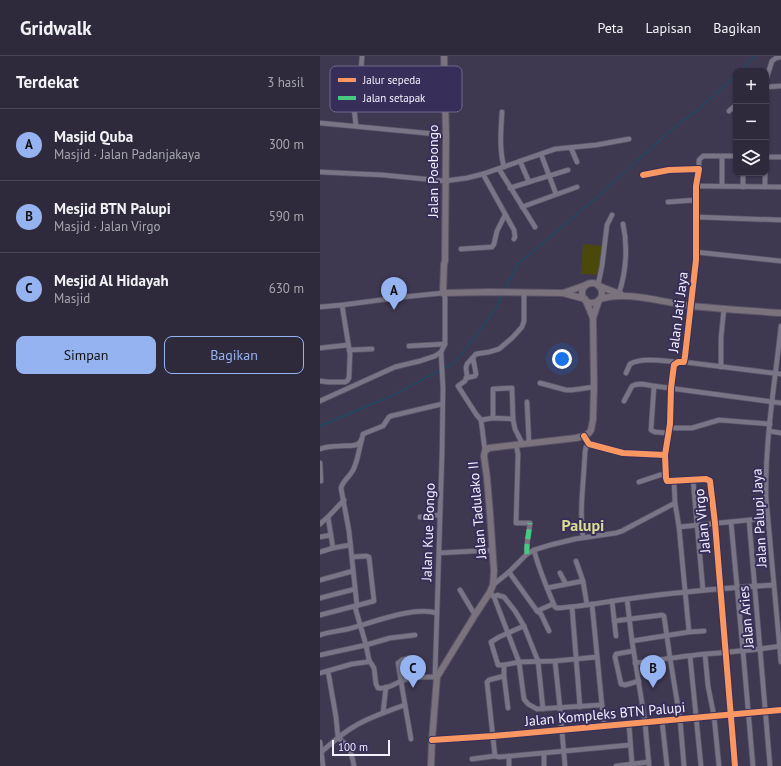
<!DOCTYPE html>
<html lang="id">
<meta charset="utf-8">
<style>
body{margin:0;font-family:"PT Sans",sans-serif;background:#363243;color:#f1f3f6}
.controls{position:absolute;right:12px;top:12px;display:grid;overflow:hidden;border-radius:8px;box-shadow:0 1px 3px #0004}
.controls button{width:36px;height:36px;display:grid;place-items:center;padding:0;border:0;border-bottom:1px solid #494656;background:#2e2a3c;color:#f1f3f6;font:20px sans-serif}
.scale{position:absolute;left:12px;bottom:10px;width:58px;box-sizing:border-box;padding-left:4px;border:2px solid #f3f1fd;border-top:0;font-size:11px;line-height:14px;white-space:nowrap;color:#f3f1fd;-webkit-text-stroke:3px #382e5a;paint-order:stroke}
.you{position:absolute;left:242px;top:303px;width:14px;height:14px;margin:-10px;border:3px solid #fff;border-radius:50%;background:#1a73e8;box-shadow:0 0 0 6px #1a73e833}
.badge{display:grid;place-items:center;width:26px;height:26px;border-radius:50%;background:#95b2f1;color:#111;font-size:13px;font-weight:700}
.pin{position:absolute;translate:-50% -33px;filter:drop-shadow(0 1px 2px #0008)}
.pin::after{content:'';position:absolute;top:21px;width:14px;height:12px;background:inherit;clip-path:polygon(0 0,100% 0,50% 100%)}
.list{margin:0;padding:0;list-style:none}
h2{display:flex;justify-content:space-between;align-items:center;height:52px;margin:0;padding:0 16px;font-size:17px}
h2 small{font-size:13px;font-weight:400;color:#a7a7af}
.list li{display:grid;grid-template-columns:26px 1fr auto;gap:12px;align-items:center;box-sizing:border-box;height:72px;padding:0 16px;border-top:1px solid #494656}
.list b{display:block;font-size:15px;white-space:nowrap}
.list p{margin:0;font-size:13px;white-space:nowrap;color:#a7a7af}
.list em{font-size:13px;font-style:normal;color:#a7a7af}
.actions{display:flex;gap:8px;padding:12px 16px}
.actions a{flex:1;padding:9px 0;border:1px solid #95b2f1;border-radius:8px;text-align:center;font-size:14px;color:#95b2f1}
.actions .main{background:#95b2f1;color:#111}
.icon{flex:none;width:22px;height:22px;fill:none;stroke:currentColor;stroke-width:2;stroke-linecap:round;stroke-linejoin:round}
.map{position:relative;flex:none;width:461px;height:710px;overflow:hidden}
header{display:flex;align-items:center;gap:24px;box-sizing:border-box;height:56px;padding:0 20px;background:#2e2a3c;border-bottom:1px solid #494656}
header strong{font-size:19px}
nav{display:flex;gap:22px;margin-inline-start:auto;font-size:14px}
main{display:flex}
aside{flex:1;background:#2e2a3c}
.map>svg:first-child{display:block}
</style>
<header>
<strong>Gridwalk</strong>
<nav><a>Peta</a><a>Lapisan</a><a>Bagikan</a></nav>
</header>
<main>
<aside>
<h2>Terdekat<small>3 hasil</small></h2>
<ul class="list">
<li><span class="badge">A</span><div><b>Masjid Quba</b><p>Masjid · Jalan Padanjakaya</p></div><em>300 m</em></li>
<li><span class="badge">B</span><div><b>Mesjid BTN Palupi</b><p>Masjid · Jalan Virgo</p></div><em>590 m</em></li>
<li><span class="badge">C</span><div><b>Mesjid Al Hidayah</b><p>Masjid</p></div><em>630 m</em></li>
</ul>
<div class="actions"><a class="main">Simpan</a><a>Bagikan</a></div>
</aside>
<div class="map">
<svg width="461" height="710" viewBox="0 0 461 710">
<rect width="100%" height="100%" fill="#3e3850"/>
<!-- green -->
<polygon fill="#48490b" points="263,188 283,190 280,219 261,218"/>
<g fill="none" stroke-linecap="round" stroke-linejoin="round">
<!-- stream -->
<g stroke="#0b5573" stroke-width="1">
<polyline points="420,15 435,0"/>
<polyline points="185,233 198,208 277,141 358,68 379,53 416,19"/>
<polyline points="124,313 134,307 155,281 176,252 182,239"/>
<polyline points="0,370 71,340 119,315"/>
</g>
<!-- minor casing -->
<g stroke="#585365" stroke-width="6">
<g id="minor">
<polyline points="446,24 452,5 456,2 461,1"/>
<polyline points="446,31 461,30"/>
<polyline points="409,55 416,49"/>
<path d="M182,56C181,74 179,93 184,111"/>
<polyline points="0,67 126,79"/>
<polyline points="36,70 34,52 39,43 42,0"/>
<polyline points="251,92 257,106"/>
<polyline points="221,98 236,138"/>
<polyline points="446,101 461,101"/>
<polyline points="200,105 209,126"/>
<polyline points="179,113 215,171"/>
<polyline points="379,113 379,104 383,100 416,100"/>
<polyline points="0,116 63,119 125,125 147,122 163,118 235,93 276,89 309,83"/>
<polyline points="163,118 194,174 195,181 194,183"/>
<polyline points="323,119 349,114 379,113 376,130 376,204 365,300 364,306 358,306 354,309 351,332 350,368 345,399"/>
<polyline points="376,130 461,131"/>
<polyline points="402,130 402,100"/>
<polyline points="423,131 423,117"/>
<polyline points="445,131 445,117"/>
<polyline points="190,132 209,126 248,114"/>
<polyline points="348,146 376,144"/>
<polyline points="202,151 257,131"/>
<polyline points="376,161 461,164"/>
<polyline points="141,193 172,191 174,188 177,175 185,159"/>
<polyline points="375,196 461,205"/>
<polyline points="278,229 282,210 287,169 292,159"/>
<path d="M299,237C306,217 308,190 303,168"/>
<polyline points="0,251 22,249 83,241 123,237 125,241 125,288 121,296 115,300 100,305 75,311 0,345"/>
<path d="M461,270C455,326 445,383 446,441L461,606"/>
<polyline points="89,290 125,288"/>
<polyline points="0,292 28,289"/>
<polyline points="29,294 52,293"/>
<polyline points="364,306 461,318"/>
<polyline points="401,311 401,282 404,252"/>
<path d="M306,317L310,308C322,301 344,305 357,306"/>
<polyline points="146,322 155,320 156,318 153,302"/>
<polyline points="0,325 8,326 25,326 27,325 29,322 30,298 22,249"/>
<polyline points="220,327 246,334 252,334 274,331"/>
<path d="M304,345L312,330C319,326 327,329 334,330"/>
<polyline points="207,346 209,387"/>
<polyline points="193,363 195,373 202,387"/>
<polyline points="161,364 173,362 193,363 192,332 173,333 173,362"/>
<polyline points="349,372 372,372 399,364 450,368"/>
<polyline points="449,375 461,377"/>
<polyline points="348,377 335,376 331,374 334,330 461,347"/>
<polyline points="264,380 269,388 303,397 345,399 346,422 347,425 349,425 386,423 390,425 395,467 415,710"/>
<path d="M196,389L198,398L196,467H210C209,478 206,487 207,498"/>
<path d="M0,393C6,391 13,390 20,390C30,389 41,393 43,378L63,370L69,361L71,360L122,348"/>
<polyline points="165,395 161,364 156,358 138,330 145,325 147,320 146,312 147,308 156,298 169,296 179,293 192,282 202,271 204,265 204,237"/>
<polyline points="0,407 1,425"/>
<polyline points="373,424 383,534"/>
<polyline points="354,425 355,447 359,471 369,576"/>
<polyline points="319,426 340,419 346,418"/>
<polyline points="8,461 13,492"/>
<polyline points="100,461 120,459"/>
<polyline points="429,464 450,710"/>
<polyline points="411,466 423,595 433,710"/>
<polyline points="0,468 8,461 24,444"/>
<polyline points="359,471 448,462"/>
<polyline points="0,481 11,479"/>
<path d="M263,481C259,454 264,424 265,396L266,391L269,388"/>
<path d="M214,494C219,514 227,532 235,551L237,552C260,551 284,546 307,543C356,536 405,532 454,529"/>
<polyline points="0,496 13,492 30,489"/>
<polyline points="119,497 173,494"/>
<polyline points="256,505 263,525"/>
<polyline points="189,516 217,555"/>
<polyline points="240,517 246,528"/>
<polyline points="0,524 33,515"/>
<polyline points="173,529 189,516 207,498 214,494 230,489 255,483 296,477 302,475 355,447"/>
<polyline points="227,532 263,525 267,549"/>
<polyline points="140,534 155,559"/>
<polyline points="170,536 174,541 199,606 204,643 208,648 217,653 281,649"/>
<polyline points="174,541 177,539 184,541 195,555 204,570 218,605 223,653"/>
<polyline points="0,542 35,533"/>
<polyline points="307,543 312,585"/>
<polyline points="292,545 296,580"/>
<polyline points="272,548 284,670"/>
<path d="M37,550L29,475L21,432C23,424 31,420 34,412C38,403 39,393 42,383"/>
<path d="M35,551L46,589L49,604L54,612L56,628L58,632C69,634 77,625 88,623C97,620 107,621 117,621"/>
<polyline points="252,551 260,651"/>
<polyline points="0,559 54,545 49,501 46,500 32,501"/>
<polyline points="294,565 342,559 344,560 350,602 360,663 364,710"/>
<polyline points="229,575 221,558 217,555 233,548"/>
<path d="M0,579C9,576 19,575 28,573C52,567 92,550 117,557"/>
<polyline points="313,595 296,598 295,601 301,628 305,629 319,625"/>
<polyline points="385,598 388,630 394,660 399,710"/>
<polyline points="0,599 46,589 70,582 95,579"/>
<polyline points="370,600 381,710"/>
<polyline points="235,605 240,652 245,710"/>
<path d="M315,607C339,604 363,600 386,598C411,596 436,594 461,590"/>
<polyline points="184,609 178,609 171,586 179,581 204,570"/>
<path d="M8,615L16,661L18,682C31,691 31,695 34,710"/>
<polyline points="0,617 32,608 47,606 49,604"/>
<polyline points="115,620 122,398 123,332 121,296"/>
<polyline points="184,620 169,624 167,626 175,700 179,701 310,689"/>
<polyline points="85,649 78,607 82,604 89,602"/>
<polyline points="188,652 184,620 184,609 199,606 235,605 277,601"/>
<polyline points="63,657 66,631"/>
<polyline points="342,665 347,710"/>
<polyline points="309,668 312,708"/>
<polyline points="112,684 173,680 461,654"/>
<polyline points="0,686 3,710"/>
<path d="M0,697C11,688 22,677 35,670C50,661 68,655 85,649L91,683"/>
<polyline points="224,697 224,710"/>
<polyline points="189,700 189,710"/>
<polyline points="152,703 175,700"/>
<polyline points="296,710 329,706"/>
<polyline points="329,710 325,666 312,585 369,576 384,575"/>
</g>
</g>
<!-- major casing -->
<g stroke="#585365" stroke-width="8">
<g id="major">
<polyline points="124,0 126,79 125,205 124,208 123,237 170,236 243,237 265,243"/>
<circle cx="272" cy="237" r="10"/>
<polyline points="279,230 302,239"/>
<polyline points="243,237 266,229"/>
<path d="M280,243C306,234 344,247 372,250C401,253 431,255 461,257"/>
<polyline points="273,262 279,244"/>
<polyline points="111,710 112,684 117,621 155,559 170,536 173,529 174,515 170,458 167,422 164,400 165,395 169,392 256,382 264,380 269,377 271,374 273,364 274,331 273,262 266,245"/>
</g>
</g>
<!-- minor -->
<use href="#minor" stroke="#797587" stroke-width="4.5"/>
<!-- major -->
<use href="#major" stroke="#7a727c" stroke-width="6"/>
<!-- quiet -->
<path stroke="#46c982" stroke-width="5" stroke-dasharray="10 5" stroke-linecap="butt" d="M207,498C206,487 209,478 210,467"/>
<!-- cycleway casing -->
<g stroke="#382e5a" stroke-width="8">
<g id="cycleway">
<polyline points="323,119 349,114 379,113 376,130 376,204 365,300 364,306 358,306 354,309 351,332 350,368 345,399"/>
<polyline points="264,380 269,388 303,397 345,399 346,422 347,425 349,425 386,423 390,425 395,467 415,710"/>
<polyline points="112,684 173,680 461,654"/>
</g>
</g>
<!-- cycleway -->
<use href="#cycleway" stroke="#f99763" stroke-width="6"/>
</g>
<g text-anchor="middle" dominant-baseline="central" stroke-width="4" stroke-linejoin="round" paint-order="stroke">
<!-- street labels -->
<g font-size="14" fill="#f3f1fd" stroke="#382e5a">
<text transform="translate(113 115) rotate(-90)">Jalan Poebongo</text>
<text transform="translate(358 256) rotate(-83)">Jalan Jati Jaya</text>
<text transform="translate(157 454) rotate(-95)">Jalan Tadulako II</text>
<text transform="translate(439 462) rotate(-93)">Jalan Palupi Jaya</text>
<text transform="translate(382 465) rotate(-96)">Jalan Virgo</text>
<text transform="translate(108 476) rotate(-88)">Jalan Kue Bongo</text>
<text transform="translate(426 561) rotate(-95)">Jalan Aries</text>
<text transform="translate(285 658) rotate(-5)">Jalan Kompleks BTN Palupi</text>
</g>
<!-- quarter labels -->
<g font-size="16" font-weight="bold" fill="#d9de90" stroke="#382e5a">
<text x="263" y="469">Palupi</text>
</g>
</g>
<!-- legend -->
<rect x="10" y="10" width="132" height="46" rx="6" fill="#382e5a" stroke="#70688b" stroke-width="1"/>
<rect x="18" y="22" width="18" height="4" fill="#f99763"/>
<rect x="18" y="40" width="18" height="4" fill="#46c982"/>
<g font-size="11" fill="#f3f1fd">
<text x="43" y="28">Jalur sepeda</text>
<text x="43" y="46">Jalan setapak</text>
</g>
</svg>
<div class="controls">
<button>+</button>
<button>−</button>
<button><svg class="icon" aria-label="layers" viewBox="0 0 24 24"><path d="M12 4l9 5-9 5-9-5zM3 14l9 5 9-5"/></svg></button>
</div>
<div class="scale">100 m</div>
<div class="you"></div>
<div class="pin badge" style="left:74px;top:254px">A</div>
<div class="pin badge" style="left:333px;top:632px">B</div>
<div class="pin badge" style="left:93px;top:632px">C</div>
</div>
</main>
